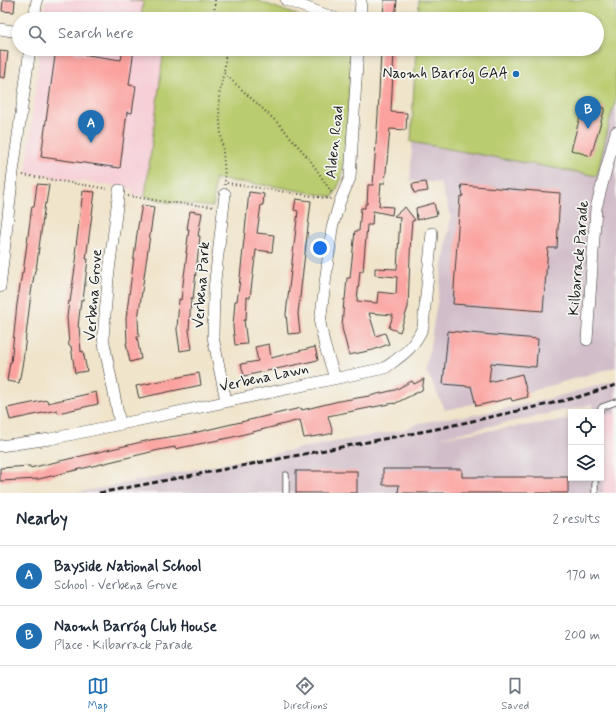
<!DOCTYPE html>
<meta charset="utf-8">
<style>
body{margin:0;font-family:Mynerve,sans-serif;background:#f2f2f3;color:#1f2937}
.controls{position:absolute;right:12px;bottom:12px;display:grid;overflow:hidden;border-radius:0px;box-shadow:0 2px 6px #0003}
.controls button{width:36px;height:36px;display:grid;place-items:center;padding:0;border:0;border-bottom:1px solid #e0e1e3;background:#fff;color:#1f2937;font:20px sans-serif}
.you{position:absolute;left:320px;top:248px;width:14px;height:14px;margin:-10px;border:3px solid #fff;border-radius:50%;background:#1a73e8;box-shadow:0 0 0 6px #1a73e833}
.badge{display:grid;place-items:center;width:26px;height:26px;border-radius:50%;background:#1f6fb2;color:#fff;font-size:13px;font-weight:700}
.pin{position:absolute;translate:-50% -33px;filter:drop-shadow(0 1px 2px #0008)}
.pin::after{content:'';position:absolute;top:21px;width:14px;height:12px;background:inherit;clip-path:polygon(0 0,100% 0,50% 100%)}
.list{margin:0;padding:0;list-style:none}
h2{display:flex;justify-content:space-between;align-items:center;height:52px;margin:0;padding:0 16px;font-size:17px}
h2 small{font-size:13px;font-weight:400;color:#747a83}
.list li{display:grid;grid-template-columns:26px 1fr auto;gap:12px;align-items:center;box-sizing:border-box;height:60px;padding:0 16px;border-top:1px solid #e0e1e3}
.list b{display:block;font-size:15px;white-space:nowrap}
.list p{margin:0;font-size:13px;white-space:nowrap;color:#747a83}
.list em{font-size:13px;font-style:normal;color:#747a83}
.icon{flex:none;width:22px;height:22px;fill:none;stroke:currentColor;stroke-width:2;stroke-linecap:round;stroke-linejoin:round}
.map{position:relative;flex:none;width:616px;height:493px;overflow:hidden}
.search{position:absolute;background:#fff;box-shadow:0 2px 6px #0003;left:12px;right:12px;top:12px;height:44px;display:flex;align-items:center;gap:10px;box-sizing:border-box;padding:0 14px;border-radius:22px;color:#747a83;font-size:15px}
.sheet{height:172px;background:#fff}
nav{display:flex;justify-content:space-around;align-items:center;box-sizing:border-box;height:56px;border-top:1px solid #e0e1e3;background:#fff;font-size:11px;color:#747a83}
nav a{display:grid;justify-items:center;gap:2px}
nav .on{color:#1f6fb2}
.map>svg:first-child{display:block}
</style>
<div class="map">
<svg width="616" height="493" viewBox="0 0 616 493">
<rect width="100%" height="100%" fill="#f6f6f2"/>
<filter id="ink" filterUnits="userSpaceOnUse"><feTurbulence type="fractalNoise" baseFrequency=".025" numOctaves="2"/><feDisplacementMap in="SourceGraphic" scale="8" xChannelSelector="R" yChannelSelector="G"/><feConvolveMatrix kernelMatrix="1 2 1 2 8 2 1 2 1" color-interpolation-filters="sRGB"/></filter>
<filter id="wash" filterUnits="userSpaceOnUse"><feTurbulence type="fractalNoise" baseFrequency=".012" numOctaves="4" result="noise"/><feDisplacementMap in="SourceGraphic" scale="16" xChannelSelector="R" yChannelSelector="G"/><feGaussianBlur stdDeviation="0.9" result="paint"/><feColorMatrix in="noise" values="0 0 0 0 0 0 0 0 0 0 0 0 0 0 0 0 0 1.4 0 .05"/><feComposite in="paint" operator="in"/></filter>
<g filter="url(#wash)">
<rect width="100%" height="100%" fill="#f0e4ca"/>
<!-- built -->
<g fill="#f6cfd7">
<polygon points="46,0 129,0 143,2 141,19 43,19"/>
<polygon points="40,49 164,49 145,196 133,195 133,189 26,173"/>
<polygon points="616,413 616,493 603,493 603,415"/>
</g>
<!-- industrial -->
<g fill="#d1bdc9" fill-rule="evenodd">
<polygon points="616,0 616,367 523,393 445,410 426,370 451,216 440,183 410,181 418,49 597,49 597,19"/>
<path d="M616,380V413L603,415V493H76L317,445L403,430L420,423L447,418L469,416L535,402L597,386ZM593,404V412H601V478H571V419L436,438Z"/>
</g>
<!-- green -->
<g fill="#bacc6f" stroke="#6b7446">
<polygon points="129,0 256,0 307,19 141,19 143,2"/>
<polygon points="419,0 616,0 616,100 610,119 597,176 411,142 416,49 597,49 597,19 418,19"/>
<polygon points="164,49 352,49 345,156 341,180 333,197 279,187 215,179 213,207 167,202 145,196"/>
</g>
<g id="blocks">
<!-- building -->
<g fill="#fba29f">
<polygon points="3,0 15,0 14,12 2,11"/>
<polygon points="384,0 397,0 395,19 383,18"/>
<polygon points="56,49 74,49 74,53 121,60 123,49 134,49 129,85 136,86 132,113 127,112 120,168 41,157"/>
<polygon points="0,51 8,52 5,78 0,77"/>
<polygon points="381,51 394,52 391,112 407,113 406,130 390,129 385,183 381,183 379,206 393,207 392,215 373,211 372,225 367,225 363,271 360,271 357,301 377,303 378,292 396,294 397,277 375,275 375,268 397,269 400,217 394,216 405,207 415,220 412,221 411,232 408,307 400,332 389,328 393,315 369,313 376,336 385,333 389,344 373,350 349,355 342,328 344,299 345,300 347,278 350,278 355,231 359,231 361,208 365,208 365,204 367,204 368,185 373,185 378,115"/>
<polygon points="584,102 605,108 591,156 571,150"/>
<polygon points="426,182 428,191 414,193 412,184"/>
<polygon points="37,184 49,185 46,204 45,203 36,270 35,270 31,293 23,361 19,383 7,381 10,362 11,363 17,304 22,273 23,273 32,206 34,207"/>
<polygon points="461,185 560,193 557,248 548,248 543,311 453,304 460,197 463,196"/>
<polygon points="83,191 95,192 86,259 88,259 83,300 81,300 78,327 79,327 81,352 83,351 87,371 75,373 71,346 69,346 67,317 69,301 70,302 77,254 75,254"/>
<polygon points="249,192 264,194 263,205 261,205 257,233 274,235 272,252 256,250 250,298 247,297 246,320 244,320 247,344 235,345 233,327 235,301 237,301 239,287"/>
<polygon points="296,199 311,201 298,314 300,333 288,334 286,314 298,211 294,210"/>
<polygon points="434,203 437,215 417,220 416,208"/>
<polygon points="142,205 154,207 138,319 139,337 137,337 141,359 130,362 126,343 127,343 126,319 138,226"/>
<polygon points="190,211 202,213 198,236 200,236 193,299 191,299 189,330 192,349 180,351 177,330 179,299 181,300 187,253 186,253 189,229 187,229"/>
<polygon points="448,331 538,339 536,367 491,363 489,382 522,374 528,397 512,401 511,398 476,406 471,386 466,387 466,386 443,384"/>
<polygon points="269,344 271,358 315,347 318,360 244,376 241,364 258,361 255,347"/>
<polygon points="199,373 201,385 139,398 136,386"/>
<polygon points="424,379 422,390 394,404 394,403 328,416 333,433 325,435 304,438 300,420 233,437 175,449 175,447 159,450 39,479 0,481 0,468 30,466 30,468 150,440 189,434 301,408 302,410 339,401 369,396 395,390 412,381 414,384"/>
<polygon points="96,392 98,404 58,413 57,410 10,420 7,408 47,400 48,403"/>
<polygon points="383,469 462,469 462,477 568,477 568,493 398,493 399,485 383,485"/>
<rect x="296" y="471" width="61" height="22"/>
</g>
</g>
</g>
<g filter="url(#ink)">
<use href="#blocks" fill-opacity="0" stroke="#3c3a36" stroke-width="1"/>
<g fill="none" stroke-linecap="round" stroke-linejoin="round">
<!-- lane casing -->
<g stroke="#3c3a36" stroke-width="7">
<g id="lane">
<polyline points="599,412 602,407 616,402"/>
<polyline points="286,493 286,475"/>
<polyline points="595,493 595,478"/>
</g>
</g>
<!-- street casing -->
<g stroke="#3c3a36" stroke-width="12">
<g id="street">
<polyline points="286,0 337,19"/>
<polyline points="34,19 37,0"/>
<polyline points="360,19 361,0"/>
<polyline points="0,29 19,32"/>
<polyline points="119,190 108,279 103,338 120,424"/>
<polyline points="225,194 214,289 213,337 226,401"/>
<polyline points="0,287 13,172 30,49"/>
<polyline points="587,340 596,208 616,132"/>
<polyline points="335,378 325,347 320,323 332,228 340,201 350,178 358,49"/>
<path d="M0,446L50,439L385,368C404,354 413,349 423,327L432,233"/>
</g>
</g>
<!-- path -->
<g stroke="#3c3a36" stroke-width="2" stroke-dasharray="1 3" stroke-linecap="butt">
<polyline points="215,0 214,15 216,19"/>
<path d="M225,49C228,66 219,84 219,101C219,129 225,157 225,185"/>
<polyline points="224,73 280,125 310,160 332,193"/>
<polyline points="23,175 109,189"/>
<polyline points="227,183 331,199"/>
<polyline points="128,196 167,202 215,207"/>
</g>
<!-- lane -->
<use href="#lane" stroke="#fff" stroke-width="5.5"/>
<!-- street -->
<use href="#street" stroke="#fff" stroke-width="11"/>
<!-- rail -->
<polyline stroke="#1c1c1c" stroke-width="3" stroke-dasharray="6 3" stroke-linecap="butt" points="99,493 436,429 549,404 578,397 616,385"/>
</g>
</g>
<!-- markers -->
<circle fill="#1f6fb2" stroke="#f6f6f2" stroke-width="1.5" cx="516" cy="74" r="4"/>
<g text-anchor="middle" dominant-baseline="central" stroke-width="3.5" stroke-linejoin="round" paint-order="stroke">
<!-- poi labels -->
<g font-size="15" fill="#1c1c1c" stroke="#f6f6f2" text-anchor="end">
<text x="508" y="74">Naomh Barróg GAA</text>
</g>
<!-- street labels -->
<g font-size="15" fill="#1c1c1c" stroke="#f6f6f2">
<text transform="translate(335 142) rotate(-84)">Alden Road</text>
<text transform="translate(579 258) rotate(-85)">Kilbarrack Parade</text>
<text transform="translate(202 285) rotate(-86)">Verbena Park</text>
<text transform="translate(94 295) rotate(-86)">Verbena Grove</text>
<text transform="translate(264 378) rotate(-12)">Verbena Lawn</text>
</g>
</g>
</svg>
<div class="controls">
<button><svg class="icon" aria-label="locate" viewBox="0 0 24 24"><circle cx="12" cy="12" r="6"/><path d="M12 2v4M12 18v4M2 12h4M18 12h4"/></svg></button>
<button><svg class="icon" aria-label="layers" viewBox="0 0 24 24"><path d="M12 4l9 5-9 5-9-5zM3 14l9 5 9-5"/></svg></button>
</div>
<div class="you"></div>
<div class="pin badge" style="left:91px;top:143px">A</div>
<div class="pin badge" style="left:588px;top:129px">B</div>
<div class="search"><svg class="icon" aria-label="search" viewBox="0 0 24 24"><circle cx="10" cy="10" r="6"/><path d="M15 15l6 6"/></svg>Search here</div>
</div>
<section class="sheet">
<h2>Nearby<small>2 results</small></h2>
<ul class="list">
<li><span class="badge">A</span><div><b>Bayside National School</b><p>School · Verbena Grove</p></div><em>170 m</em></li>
<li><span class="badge">B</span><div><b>Naomh Barróg Club House</b><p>Place · Kilbarrack Parade</p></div><em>200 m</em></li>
</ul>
</section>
<nav>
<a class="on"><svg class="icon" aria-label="map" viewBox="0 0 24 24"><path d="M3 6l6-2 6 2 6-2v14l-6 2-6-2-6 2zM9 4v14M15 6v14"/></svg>Map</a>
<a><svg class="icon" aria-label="directions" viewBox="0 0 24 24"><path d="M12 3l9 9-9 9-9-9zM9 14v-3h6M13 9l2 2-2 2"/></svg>Directions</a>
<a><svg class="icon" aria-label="saved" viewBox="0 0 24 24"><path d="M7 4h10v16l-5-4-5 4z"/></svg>Saved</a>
</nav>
